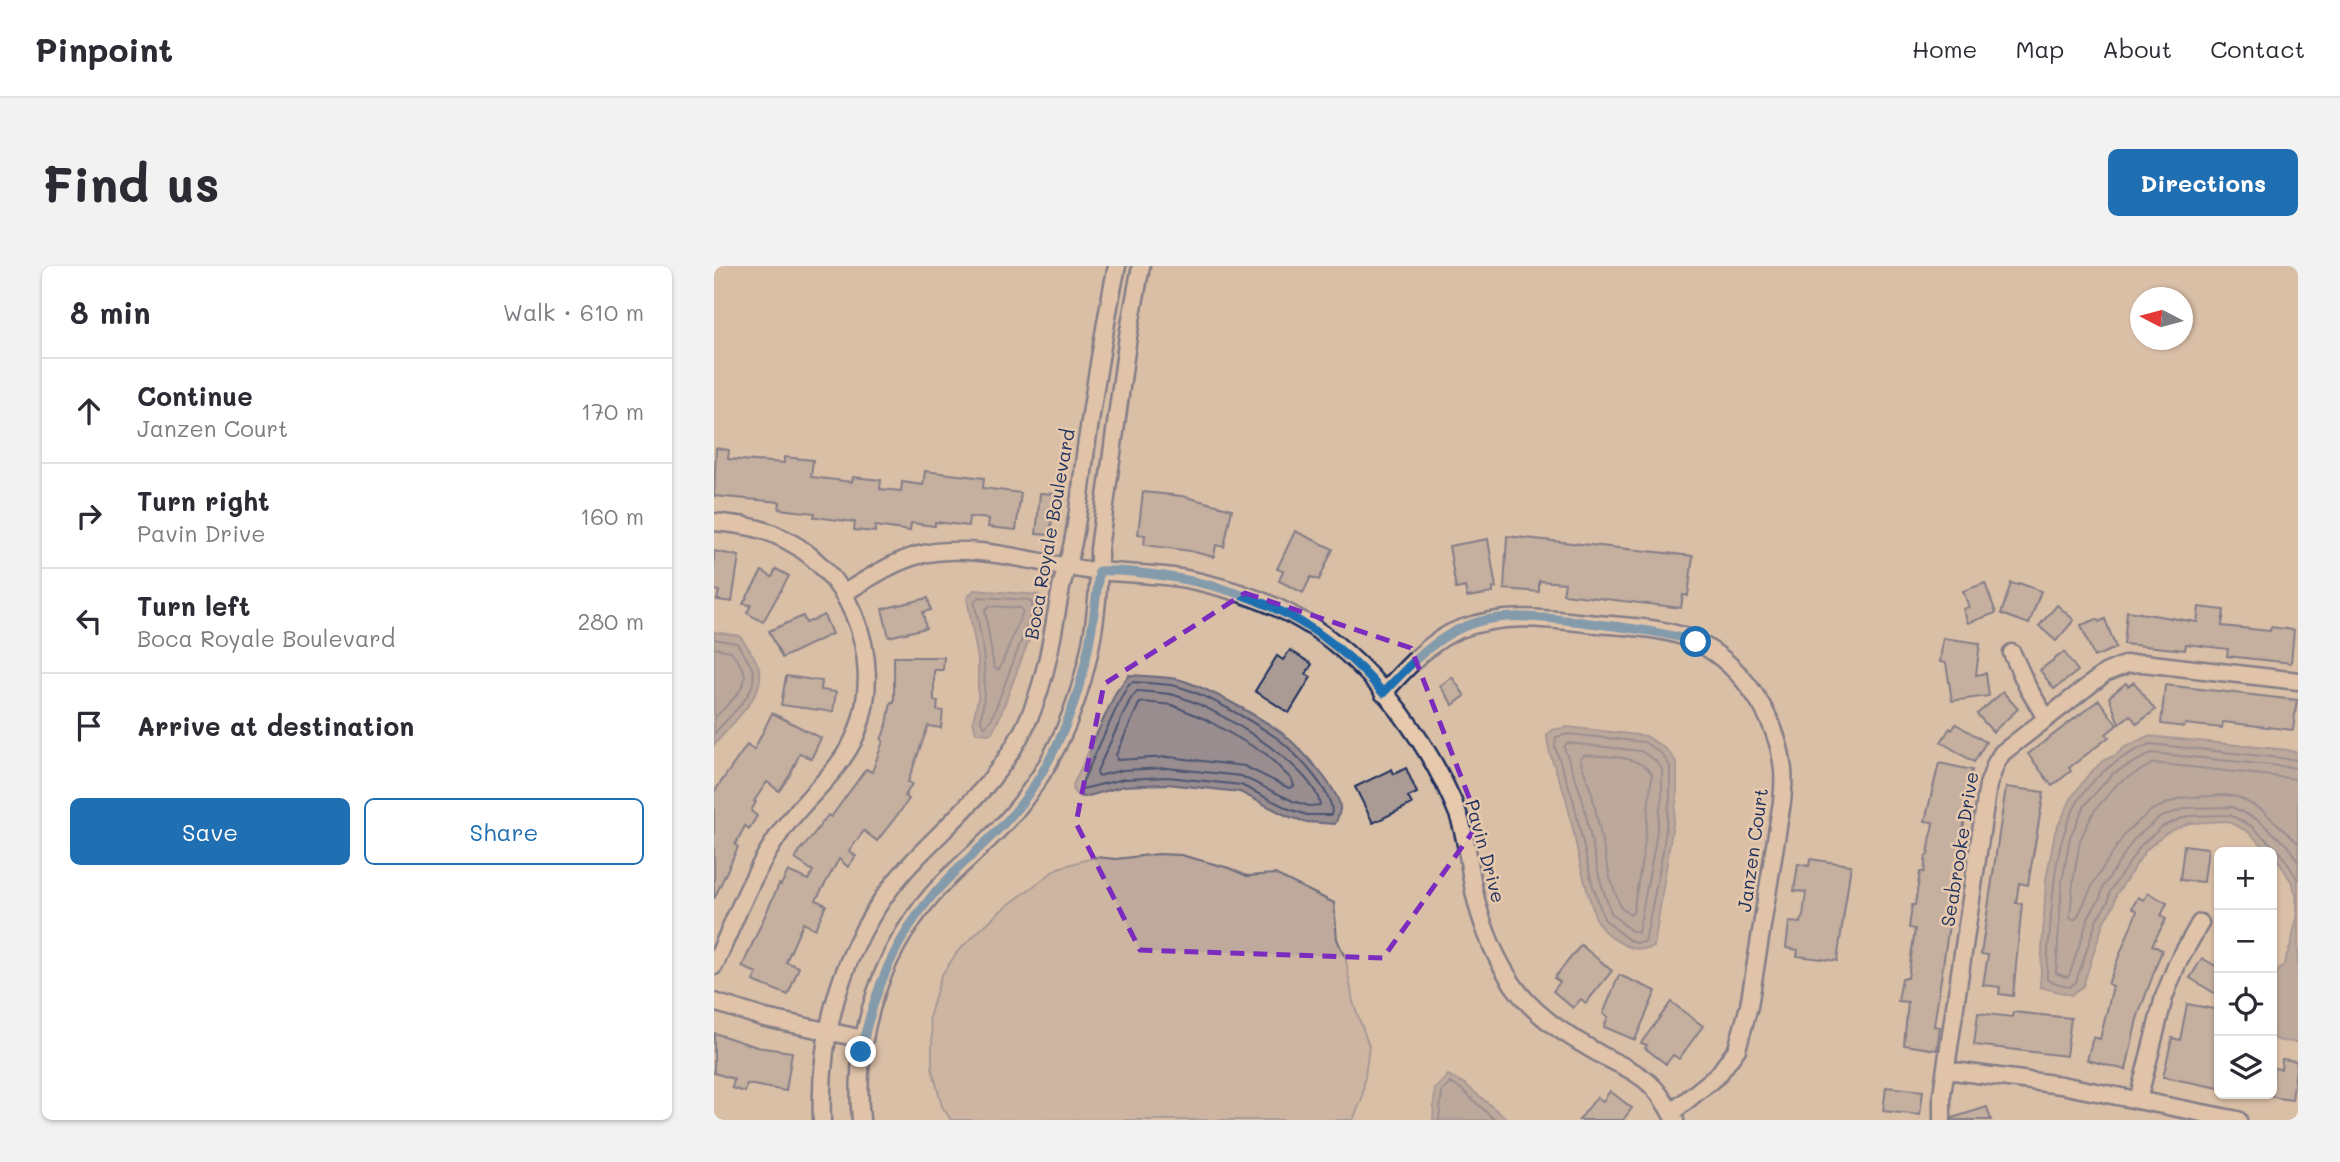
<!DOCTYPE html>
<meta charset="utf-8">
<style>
body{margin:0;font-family:Mali,sans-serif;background:#f2f2f3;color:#2b2b33}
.controls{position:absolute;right:21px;bottom:21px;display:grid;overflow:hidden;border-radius:10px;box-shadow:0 2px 5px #0004}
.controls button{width:63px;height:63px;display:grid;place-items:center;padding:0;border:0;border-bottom:2px solid #e1e1e2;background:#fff;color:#2b2b33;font:35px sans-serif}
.compass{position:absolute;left:1416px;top:21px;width:63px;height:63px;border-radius:50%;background:#fff;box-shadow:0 2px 5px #0004;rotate:276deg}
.stop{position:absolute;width:21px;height:21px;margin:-16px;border:5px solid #1f6fb2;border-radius:50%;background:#fff}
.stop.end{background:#1f6fb2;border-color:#fff;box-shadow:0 2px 7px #0008}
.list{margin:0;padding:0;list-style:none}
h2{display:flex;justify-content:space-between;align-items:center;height:91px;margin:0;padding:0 28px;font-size:30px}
h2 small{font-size:23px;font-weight:400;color:#7c7c81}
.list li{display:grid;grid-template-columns:46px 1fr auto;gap:21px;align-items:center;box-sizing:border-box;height:105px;padding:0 28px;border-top:2px solid #e1e1e2}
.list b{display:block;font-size:26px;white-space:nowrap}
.list p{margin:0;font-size:23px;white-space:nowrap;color:#7c7c81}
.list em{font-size:23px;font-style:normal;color:#7c7c81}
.actions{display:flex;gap:14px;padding:21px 28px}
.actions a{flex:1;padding:16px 0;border:2px solid #1f6fb2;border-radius:10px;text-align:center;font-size:24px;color:#1f6fb2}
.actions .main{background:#1f6fb2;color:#fff}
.icon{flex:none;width:38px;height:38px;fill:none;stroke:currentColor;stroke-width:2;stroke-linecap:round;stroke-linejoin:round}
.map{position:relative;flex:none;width:1584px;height:854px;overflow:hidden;border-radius:10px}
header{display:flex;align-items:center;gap:42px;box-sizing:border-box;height:98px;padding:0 35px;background:#fff;border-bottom:2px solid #e1e1e2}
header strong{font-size:33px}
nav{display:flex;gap:38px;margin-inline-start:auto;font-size:24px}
.intro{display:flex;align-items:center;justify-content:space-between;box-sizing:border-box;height:168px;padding:0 42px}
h1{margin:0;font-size:49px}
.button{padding:18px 32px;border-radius:10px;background:#1f6fb2;color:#fff;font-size:24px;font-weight:700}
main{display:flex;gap:42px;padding:0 42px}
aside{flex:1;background:#fff;border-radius:10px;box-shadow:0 2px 5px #0004}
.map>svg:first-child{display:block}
</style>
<header>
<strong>Pinpoint</strong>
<nav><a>Home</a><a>Map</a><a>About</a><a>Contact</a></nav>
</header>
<div class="intro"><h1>Find us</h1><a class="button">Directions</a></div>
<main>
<aside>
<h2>8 min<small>Walk · 610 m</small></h2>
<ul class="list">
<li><svg class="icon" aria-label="ahead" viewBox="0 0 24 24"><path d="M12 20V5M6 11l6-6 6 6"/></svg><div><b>Continue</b><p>Janzen Court</p></div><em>170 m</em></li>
<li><svg class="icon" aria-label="right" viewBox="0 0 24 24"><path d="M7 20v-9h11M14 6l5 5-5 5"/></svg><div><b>Turn right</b><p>Pavin Drive</p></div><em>160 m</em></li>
<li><svg class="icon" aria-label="left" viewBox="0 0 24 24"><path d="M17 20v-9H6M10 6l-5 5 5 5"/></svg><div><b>Turn left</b><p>Boca Royale Boulevard</p></div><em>280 m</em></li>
<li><svg class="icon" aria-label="arrive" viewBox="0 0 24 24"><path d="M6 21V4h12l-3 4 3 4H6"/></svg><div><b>Arrive at destination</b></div></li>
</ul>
<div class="actions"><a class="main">Save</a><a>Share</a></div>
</aside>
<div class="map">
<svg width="1584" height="854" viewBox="0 0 1584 854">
<rect width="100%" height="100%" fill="#dabfa7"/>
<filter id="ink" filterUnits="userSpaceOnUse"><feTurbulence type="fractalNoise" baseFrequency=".0143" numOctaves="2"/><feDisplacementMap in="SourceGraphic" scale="14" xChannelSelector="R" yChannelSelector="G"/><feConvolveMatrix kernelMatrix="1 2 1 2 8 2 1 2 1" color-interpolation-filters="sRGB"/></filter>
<g filter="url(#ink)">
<!-- green -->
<polygon fill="#bea99c" stroke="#6c6c7d" stroke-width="2" points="444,588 467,589 515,602 533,610 561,608 620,637 623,673 632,694 639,736 655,780 648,833 639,854 237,854 228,840 218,802 218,766 215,752 227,710 244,685 285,646 344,602 382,591 402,593"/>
<!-- water -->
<g fill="#998d8f" stroke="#67677b" stroke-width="2">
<polygon points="260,324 325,329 325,347 284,455 277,468 262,467 259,455 264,433 264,394 253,332"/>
<path d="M0,366L26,370C32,379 40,389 44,399C56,426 16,459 0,479Z"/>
<path d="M415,409C430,410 447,410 463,413C489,419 546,451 568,467C583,479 626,523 626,542C626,548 623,553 621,558L592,556L573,550L526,526L453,518L410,520L371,531L364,530L360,526L359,519L402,426Z"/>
<path d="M853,461L932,470L953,484L963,497V531L940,681C921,689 894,673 884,657C881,652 879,643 877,637C866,604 861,570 853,536C847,513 834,492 833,469L839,464Z"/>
<polygon points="1434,470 1574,484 1584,487 1584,776 1566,775 1558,771 1558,712 1569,700 1578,675 1583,648 1582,628 1577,615 1562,591 1533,565 1513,555 1475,557 1452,567 1432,584 1402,629 1400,639 1390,655 1369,720 1357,729 1326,721 1332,614 1341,566 1358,531 1375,508 1390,494 1402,489 1411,481"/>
<polygon points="734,809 751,818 794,854 719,854 721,823"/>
</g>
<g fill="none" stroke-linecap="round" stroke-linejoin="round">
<!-- shore -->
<g stroke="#4d5572" stroke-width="2">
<path d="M265,331L315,334L318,337V346L278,452L271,461L267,455C274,411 270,379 260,335Z"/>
<polygon points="275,340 306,342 309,345 286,402 284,404 280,402 271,344"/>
<path d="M0,373L23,377C27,385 34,393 38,402C48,426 13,451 0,468"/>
<path d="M0,382L17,385C21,391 27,399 30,405C36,424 9,441 0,453"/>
<path d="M419,416C433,417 448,417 462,420C490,427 538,455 563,472C578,483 624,530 617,549H593L575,543L527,519L454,511L410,513L368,523L367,519L408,430L415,418Z"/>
<path d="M423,425C435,426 449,426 460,429C498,439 601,500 606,539L595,540L579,535L527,510L453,502L409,504L384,510L383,505L416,434Z"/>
<polygon points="429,436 458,439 493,454 552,488 578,514 580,520 575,522 530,500 455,491 403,494 402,489 425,438"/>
<polygon points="854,468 930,476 948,488 956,500 956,530 949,585 931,676 922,677 912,672 890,653 878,617 859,533 841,481 842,471"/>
<polygon points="853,477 927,485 942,495 948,503 948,529 940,584 924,667 916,664 897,647 886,614 868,531 850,481"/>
<path d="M870,489C891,491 925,488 938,508L930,582L919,646L916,649L907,642L896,612L878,528L866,493Z"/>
<path d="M1584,494L1436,478C1355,511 1343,568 1337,650C1336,671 1332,693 1333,714L1355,721L1362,716L1383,653L1394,636L1396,625L1427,579L1449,560L1474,550L1516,549L1537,560L1567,587L1584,614"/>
<polyline points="1584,502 1438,487 1398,508 1371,539 1356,571 1348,616 1342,707 1352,711 1355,710 1375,650 1386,632 1389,621 1420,573 1445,552 1472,542 1518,541 1544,554 1574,580 1584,596"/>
<polyline points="1584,513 1440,497 1404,517 1380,545 1366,574 1359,617 1356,652 1359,654 1363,652 1380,616 1412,566 1438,544 1466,532 1511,529 1524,531 1548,544 1584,577"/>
<polyline points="725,854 728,826 736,817 747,823 781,854"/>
</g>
</g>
<!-- building -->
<g fill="#aa9b95" stroke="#1b2f5e" stroke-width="2">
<polygon points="2,182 15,184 14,193 70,197 70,191 99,194 97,211 138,216 139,211 167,214 166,223 187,225 188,216 209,219 211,205 270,212 269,222 307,227 302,264 274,261 275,253 255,251 254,260 221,256 221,260 197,257 196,265 161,260 161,266 140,264 141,256 100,251 101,247 65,243 66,236 0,230"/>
<polygon points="429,226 468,230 518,243 510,281 502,279 500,291 476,285 430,279 431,269 424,268"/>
<polygon points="326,227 341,228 336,269 322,268"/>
<polygon points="581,265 619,283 605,314 597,311 589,327 565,315 569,305 563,303"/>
<polygon points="793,270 979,290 974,330 969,329 967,342 849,328 851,317 825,315 825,326 790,323"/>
<polygon points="774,273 782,322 779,322 779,327 753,331 751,321 742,323 735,280"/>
<polygon points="0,285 25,290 18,336 3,334 5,325 0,324"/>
<polygon points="62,303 75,310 49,356 33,347 37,339 29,338 48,305 58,311"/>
<polygon points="1271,317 1282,347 1254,357 1249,343 1255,341 1249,325"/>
<polygon points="1297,317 1304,319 1305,317 1327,325 1315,358 1287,348"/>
<polygon points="214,332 217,344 209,346 212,362 175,371 168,343"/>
<polygon points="1343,339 1360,354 1342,375 1325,360"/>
<polygon points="1485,341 1510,344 1508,360 1556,365 1557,361 1580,364 1577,397 1513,390 1514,383 1472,378 1471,384 1410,378 1413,345 1483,356"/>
<polygon points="110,349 118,368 68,392 55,365 89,350 92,357"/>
<polygon points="1383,353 1385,356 1391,353 1402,382 1380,391 1367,359"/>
<polygon points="1229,372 1266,377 1262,409 1272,407 1275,430 1238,435 1232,397 1226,396"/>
<polygon points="576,384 598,398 592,408 597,411 575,447 541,425 563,390 569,394"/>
<polygon points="1350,386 1364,405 1340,423 1326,404"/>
<polygon points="180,391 230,391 229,404 220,404 220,435 224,435 223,444 229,445 227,462 214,460 194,516 198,518 191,530 195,533 188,543 163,575 150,565 135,585 142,590 134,601 125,593 102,634 112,639 101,663 89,657 72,696 85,701 74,729 39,715 43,707 28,701 65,618 67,619 74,605 94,614 99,605 81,593 88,581 89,582 114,549 117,551 152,503 158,506 169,475 167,474 173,458 177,436 180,436"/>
<polygon points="72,410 108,415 107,424 122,426 119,446 67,439"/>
<polygon points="738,411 751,430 739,439 726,420"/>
<polygon points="1420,416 1441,444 1423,458 1416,449 1405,458 1395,431 1412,417 1414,420"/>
<polygon points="1451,419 1583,434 1579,464 1509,456 1508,462 1471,458 1470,461 1447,458"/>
<polygon points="1289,426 1304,443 1279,466 1263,448"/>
<polygon points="1385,434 1403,459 1392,468 1395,471 1355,502 1357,505 1338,520 1314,488"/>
<polygon points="58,447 107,472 97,493 86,487 76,509 65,525 53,516 40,535 42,536 37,545 43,550 35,563 31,560 21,579 24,581 0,633 0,526 33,479 40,484"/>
<polygon points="1242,458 1272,476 1260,496 1227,476 1236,462 1238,464"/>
<polygon points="1225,497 1258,504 1220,760 1226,761 1223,784 1190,779 1194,736 1184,735 1188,712 1194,712 1201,663 1195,662 1198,639 1201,639 1206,606 1210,606 1212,589 1214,589 1219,556 1211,555"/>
<polygon points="692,502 703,527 694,531 698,538 659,557 641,521 678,503 680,508"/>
<polygon points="1292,521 1330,526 1314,619 1305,617 1302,637 1308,638 1299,730 1285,728 1286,721 1269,719 1274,689 1267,688"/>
<polygon points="1470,579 1494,582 1490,616 1466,614"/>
<polygon points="1096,593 1137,599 1123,695 1083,690 1084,684 1072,682 1075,656 1086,657 1089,650 1092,626 1080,625 1084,598 1095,600"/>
<polygon points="1434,627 1453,637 1447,650 1452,653 1438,679 1448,684 1423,753 1412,804 1373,794 1379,771 1386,773 1399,720 1394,718 1423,645 1418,642 1424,631 1430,634"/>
<polygon points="867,679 898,705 872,737 867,733 859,742 839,725 846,716 840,712"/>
<polygon points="1488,692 1505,702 1505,730 1476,712"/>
<polygon points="905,709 942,725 921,774 890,761 894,751 889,748"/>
<polygon points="957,736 989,760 965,793 959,789 952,798 931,782 933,779 927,777"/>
<polygon points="1473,738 1505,744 1505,822 1449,811 1458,772 1466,774"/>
<polygon points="1299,746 1357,752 1352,790 1260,779 1264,747 1298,751"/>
<polygon points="0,767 43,781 78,786 72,825 33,818 31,826 18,822 20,813 0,807"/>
<polygon points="1568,793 1583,795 1578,834 1558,831 1559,802 1567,803"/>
<polygon points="1172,821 1209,825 1206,849 1169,845"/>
<polygon points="896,825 918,842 909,854 865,854 883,831 889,835"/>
<polygon points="1273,841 1277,854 1238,854 1238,852"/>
</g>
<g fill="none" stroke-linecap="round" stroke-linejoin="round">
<!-- minor casing -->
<g stroke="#1b2f5e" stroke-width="21">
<g id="minor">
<path d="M0,256C19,258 39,260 57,267C135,297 172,390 143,466C127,506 90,532 66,567C38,607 20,656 0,700"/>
<path d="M130,327C154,313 178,296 205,289C258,276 321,297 373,304C410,308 449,307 486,316C525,325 567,340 600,362C662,403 717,480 744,548C753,572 755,600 760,625C766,653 778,685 793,709C815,748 854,770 891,791C908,800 926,807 939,821C948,830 955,843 961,854"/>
<polyline points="1298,387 1314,422 1332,452"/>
<path d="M669,427C692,403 715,375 746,363C789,347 829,352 873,357C908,361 951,360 983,376C1029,400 1064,452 1069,504C1070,514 1069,526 1068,536L1035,740L1023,783L1004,809L957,847"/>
<polyline points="0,736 51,752 150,773"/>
<polyline points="1232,804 1347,819 1524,854"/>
<polyline points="1424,834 1450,731 1463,698 1486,657"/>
<path d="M108,854C104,755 135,660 205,589C250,543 292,508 318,445C334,405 339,364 347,322C350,307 356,292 359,276C365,245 368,213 372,182C381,121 390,60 403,0"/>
<path d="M147,854C138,768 169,678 230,616C259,587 291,562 314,528C365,458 386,369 385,283L414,70L427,0"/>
<polyline points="1228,854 1228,828 1274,519 1282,497 1288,487 1391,407 1413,398 1429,397 1584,415"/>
</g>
</g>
<!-- minor -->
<use href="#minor" stroke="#e6c8ac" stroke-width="16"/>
</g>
</g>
<g fill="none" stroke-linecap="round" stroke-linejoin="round" filter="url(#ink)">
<!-- route -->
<path stroke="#1f6fb2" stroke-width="9" d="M147,786C160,723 185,662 231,616C259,586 292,561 315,527C363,457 377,388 385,305C407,304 429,307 450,310C538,323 612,358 669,427C692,403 713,379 743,364C784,343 832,352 876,357C913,362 946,365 982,376"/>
</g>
<!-- marked area -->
<path d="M0 0H1584V854H0ZM531,327L697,382L765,557L669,692L426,684L362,557L390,418Z" fill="#dabfa7" fill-opacity=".55" fill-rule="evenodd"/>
<path fill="none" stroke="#7b2cbf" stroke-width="5" stroke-dasharray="14 9" stroke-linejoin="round" d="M531,327L697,382L765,557L669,692L426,684L362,557L390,418Z"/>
<g text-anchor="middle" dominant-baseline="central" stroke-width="5" stroke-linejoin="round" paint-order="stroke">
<!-- street labels -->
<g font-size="19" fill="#1b2f5e" stroke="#e6c8ac">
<text transform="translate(335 268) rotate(-80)">Boca Royale Boulevard</text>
<text transform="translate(1245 583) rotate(-81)">Seabrooke Drive</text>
<text transform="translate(1038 584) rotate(-82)">Janzen Court</text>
<text transform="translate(772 585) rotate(75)">Pavin Drive</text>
</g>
</g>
</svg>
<div class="controls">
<button>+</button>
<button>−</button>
<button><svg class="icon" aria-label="locate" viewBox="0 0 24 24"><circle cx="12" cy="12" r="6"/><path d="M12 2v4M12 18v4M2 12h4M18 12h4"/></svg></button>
<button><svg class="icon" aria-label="layers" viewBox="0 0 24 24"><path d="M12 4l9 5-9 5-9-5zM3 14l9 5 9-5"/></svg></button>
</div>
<svg class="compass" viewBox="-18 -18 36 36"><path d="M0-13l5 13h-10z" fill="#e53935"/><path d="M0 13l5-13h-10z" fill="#7c7c81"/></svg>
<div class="stop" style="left:982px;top:376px"></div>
<div class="stop end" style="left:147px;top:786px"></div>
</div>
</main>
